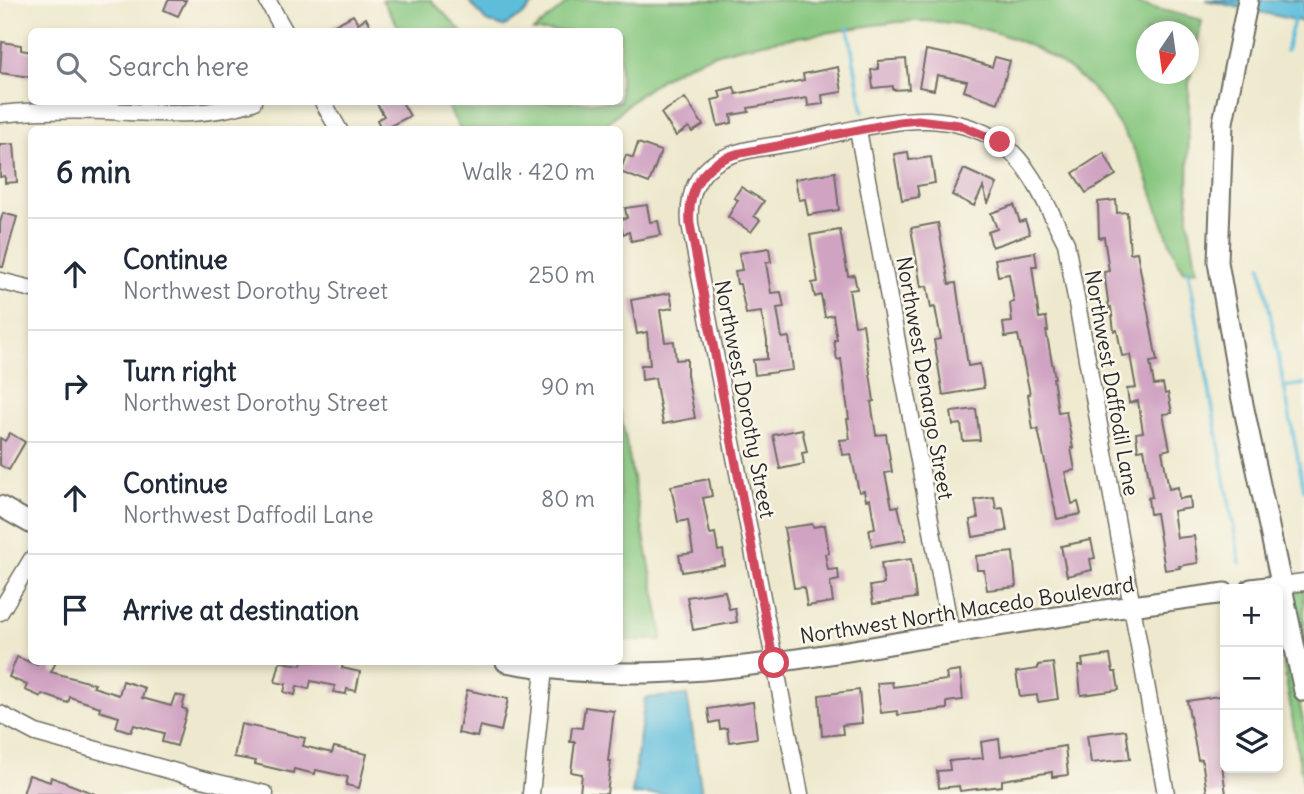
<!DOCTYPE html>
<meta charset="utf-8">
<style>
body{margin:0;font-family:Delius,sans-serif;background:#f6f6f7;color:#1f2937}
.controls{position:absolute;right:21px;bottom:21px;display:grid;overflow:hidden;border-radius:10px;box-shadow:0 4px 10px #0003}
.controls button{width:63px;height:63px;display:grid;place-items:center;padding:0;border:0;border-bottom:2px solid #e0e1e3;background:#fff;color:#1f2937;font:35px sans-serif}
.compass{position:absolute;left:1136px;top:21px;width:63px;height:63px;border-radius:50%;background:#fff;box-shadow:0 4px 10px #0003;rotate:193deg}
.stop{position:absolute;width:21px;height:21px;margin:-16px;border:5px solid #d1495b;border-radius:50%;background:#fff}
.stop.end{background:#d1495b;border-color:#fff;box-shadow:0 2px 7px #0008}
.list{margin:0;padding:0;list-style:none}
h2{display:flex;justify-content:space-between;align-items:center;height:91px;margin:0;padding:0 28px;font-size:30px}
h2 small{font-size:23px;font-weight:400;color:#747a83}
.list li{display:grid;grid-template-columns:46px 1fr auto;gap:21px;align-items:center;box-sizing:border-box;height:112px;padding:0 28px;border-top:2px solid #e0e1e3}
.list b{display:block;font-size:26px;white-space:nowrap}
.list p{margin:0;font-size:23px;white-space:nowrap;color:#747a83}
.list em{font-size:23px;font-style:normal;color:#747a83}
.icon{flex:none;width:38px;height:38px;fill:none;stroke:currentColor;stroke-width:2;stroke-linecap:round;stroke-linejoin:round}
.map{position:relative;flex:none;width:1304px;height:794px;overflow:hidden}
.search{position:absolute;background:#fff;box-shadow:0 4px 10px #0003;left:28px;top:28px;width:595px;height:77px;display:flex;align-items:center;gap:18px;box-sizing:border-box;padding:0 24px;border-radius:10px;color:#747a83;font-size:26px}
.panel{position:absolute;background:#fff;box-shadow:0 4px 10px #0003;left:28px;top:126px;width:595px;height:539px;border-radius:10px}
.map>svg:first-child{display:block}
</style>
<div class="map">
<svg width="1304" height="794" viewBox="0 0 1304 794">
<rect width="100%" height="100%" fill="#fbf7ec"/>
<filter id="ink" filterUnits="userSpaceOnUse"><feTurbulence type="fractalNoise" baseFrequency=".0143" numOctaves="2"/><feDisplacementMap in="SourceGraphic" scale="14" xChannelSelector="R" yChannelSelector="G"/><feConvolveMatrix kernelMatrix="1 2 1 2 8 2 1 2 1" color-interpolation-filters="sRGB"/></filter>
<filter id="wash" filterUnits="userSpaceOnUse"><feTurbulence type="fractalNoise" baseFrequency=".00686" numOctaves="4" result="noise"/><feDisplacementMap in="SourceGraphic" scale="28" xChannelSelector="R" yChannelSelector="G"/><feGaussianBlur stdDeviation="1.57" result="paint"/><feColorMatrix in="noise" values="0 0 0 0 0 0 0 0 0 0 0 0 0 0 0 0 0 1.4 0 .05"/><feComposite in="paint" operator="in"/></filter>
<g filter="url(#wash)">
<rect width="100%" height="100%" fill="#eee9ce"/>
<!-- green -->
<g fill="#85c67e" stroke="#587854" stroke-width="2" fill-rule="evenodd">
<polygon points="382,0 431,0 461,31 401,31"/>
<path d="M571,0H1122L1202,20L1189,84L1188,219L1197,270L1184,271C1166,241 1158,206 1145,173C1139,155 1127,138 1117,122C1111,114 1106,103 1099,96C1052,45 982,20 913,21C883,22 854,29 824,33C781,40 725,46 685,66C654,81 626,104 602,129H460L445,102H620V32L533,31ZM1146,32H1188V74H1146Z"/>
<polygon points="620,410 660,620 662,640 620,640"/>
<polygon points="1304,590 1304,658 1290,591"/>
<polygon points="1278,599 1304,725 1304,790 1278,631"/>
</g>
<!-- water -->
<g fill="#5dbddb" stroke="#447483" stroke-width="2">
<polygon points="468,0 538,0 524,14 503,27 486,21"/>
<polygon points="1206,0 1304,0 1304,22"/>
<polygon points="687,695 702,794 632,794 645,698"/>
</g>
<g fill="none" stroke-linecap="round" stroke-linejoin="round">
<!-- stream -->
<g stroke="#5dbddb" stroke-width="3.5">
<polyline points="848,27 863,112"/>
<polyline points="1286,51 1294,20"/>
<polyline points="1261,266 1304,490"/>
<polyline points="1188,269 1240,563"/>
<polyline points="1284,387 1304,384"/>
</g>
</g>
<g id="blocks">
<!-- building -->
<g fill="#d0a3c2">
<polygon points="168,0 186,0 178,16 164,10"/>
<polygon points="353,15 358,23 366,18 373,32 322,32"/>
<polygon points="2,42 21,45 21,50 32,52 32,77 0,73"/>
<polygon points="926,50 957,56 992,67 995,57 1010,61 998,103 964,91 967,81 937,75 934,90 919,87"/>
<polygon points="906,59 909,89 893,90 893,86 873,88 871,70 878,69 878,61"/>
<polygon points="838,67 842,92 822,95 823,104 808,106 807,98 748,108 749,112 731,115 732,123 718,126 712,100 721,98 719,91 734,87 736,94 804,80 803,74"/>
<polygon points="685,98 703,125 692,132 689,127 676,136 661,113"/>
<polygon points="376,102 402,102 410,116 382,130 377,120 384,116"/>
<polygon points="638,143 661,151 649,183 620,172 626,155 633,158"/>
<polygon points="14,144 17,182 5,183 5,176 0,177 0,145"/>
<polygon points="908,152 909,160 931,157 935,183 917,186 919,197 902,200 894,154"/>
<polygon points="1104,153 1116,175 1086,193 1073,173"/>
<polygon points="964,169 997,184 988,203 983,187 974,206 952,195"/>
<polygon points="835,172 839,210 808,215 805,199 799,200 795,179"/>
<polygon points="741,187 764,201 754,216 760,220 751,232 728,217 738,200 734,198"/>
<polygon points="1116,200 1117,213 1127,212 1130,253 1137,252 1157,361 1150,362 1154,385 1163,384 1165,394 1168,393 1172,413 1163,414 1170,449 1162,451 1169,489 1178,487 1179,499 1190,497 1191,508 1173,511 1177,538 1194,536 1198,563 1179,566 1180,568 1165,570 1156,513 1150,514 1148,498 1152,497 1144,449 1138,450 1136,433 1143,432 1138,401 1129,403 1127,389 1136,388 1130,355 1122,356 1117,330 1114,331 1111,307 1109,308 1104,272 1109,271 1104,237 1099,238 1098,202"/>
<polygon points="647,205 650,222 658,221 661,235 631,241 629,232 623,234 620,219 627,218 625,208"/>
<polygon points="1014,205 1020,222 1025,220 1030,234 992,247 988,232 997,229 991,213"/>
<polygon points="3,213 17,217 3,267 0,267 0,223"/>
<polygon points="938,223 949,284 956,283 968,366 980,364 984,388 943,395 934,340 941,339 935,307 931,308 927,286 921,287 911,228"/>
<polygon points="840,230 848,276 854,275 857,289 849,290 855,325 863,324 874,401 871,402 876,435 886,434 892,472 885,473 892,507 898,506 906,540 872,546 869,529 875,528 870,499 866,500 864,491 859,492 851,454 843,455 840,440 850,439 847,419 849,419 841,359 837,360 834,340 837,340 833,315 825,317 821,295 815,297 812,283 818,282 810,235"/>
<polygon points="769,248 771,262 766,263 771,293 781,292 784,307 777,308 782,338 789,337 793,370 755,375 753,360 767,359 767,340 761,312 746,314 740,284 737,284 735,271 742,270 739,253"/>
<polygon points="1035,252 1037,266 1032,266 1039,318 1046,317 1048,331 1046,331 1055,378 1053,378 1058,412 1066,411 1073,448 1071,448 1075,470 1065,472 1072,504 1078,502 1081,514 1057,519 1038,429 1033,430 1028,394 1030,394 1018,335 1005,337 1003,323 1012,322 1010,303 1014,302 1009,274 998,276 995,259"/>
<polygon points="670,293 673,308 660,310 665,342 674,341 676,360 687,359 687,375 695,418 663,424 655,378 642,380 641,365 650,365 647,332 637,334 631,300"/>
<polygon points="976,409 980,440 963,441 961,424 953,425 951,412"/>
<polygon points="802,429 807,452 802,453 804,464 780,469 773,435"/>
<polygon points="10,433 25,442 9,470 0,465 0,438 5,441"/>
<polygon points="709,479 712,496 703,498 710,534 715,533 718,551 723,550 725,565 682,572 679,555 693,553 688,520 678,522 671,486"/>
<polygon points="994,497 996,509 1003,508 1007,531 973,537 970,520 978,518 975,500"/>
<polygon points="812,524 813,527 825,525 829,553 825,554 828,570 838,569 839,580 830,582 833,602 807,606 804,587 794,588 784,528"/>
<polygon points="1091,540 1095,558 1090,559 1092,570 1067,576 1061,546"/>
<polygon points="1013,552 1016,587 987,590 984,570 977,570 976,556"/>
<polygon points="911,559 916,598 873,604 870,586 884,584 881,563"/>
<polygon points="725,591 729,609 735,608 737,622 693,630 687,597"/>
<polygon points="1110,655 1113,672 1116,672 1119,690 1081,695 1078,666 1083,666 1082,659"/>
<polygon points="17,657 37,665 38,662 56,662 51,672 95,684 93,687 119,695 123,681 145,688 142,698 171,706 175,695 185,697 182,708 187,710 177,746 162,742 164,733 134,725 131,732 116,727 119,717 99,711 100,707 70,697 68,703 42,694 41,697 25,690 27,685 9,677"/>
<polygon points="280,662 301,665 302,662 343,662 342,668 360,672 356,691 347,689 346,694 333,692 335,686 311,681 309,689 297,686 295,695 284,692 286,684 275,682"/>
<polygon points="1053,663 1058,699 1038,702 1037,695 1020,697 1016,672 1038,669 1038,665"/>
<polygon points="960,671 963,700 947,702 947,709 898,715 897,711 881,713 877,683 892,682 893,687 947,680 946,673"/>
<polygon points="467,690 508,699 501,731 480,726 477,737 458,733"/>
<polygon points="859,690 862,723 842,725 843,734 822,736 819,695"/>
<polygon points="1225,695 1225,764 1222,765 1226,794 1207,794 1202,759 1198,760 1187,701"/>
<polygon points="753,702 757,738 729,742 727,728 720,729 719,721 710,723 708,709"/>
<polygon points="585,707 614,711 608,761 611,761 607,794 580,793 582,774 571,772 575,742 570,742 572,727 582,728"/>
<polygon points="241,724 305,738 303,746 332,753 334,747 367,754 359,788 346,785 348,777 316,770 315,774 294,769 293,773 255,764 256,761 234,757"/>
<polygon points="1126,730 1130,759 1091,763 1087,735"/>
<polygon points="999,739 1001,756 1065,746 1068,775 1052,777 1052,772 1002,780 1002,786 960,791 959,786 939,788 937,771 950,770 949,761 983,758 981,742"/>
<polygon points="29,775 50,782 51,777 95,794 23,794"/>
</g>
</g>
</g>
<g filter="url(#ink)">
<use href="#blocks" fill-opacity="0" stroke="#6f6e64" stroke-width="2"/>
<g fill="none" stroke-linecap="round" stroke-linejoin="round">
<!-- minor casing -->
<g stroke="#6f6e64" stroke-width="19">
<g id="minor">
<polyline points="267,0 285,32"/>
<polyline points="323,102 339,130"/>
<path d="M0,114C36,110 72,110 108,111C160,113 203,118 253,102"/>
<polyline points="858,130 951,634"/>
<polyline points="0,281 32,289"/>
<polyline points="1282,585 1304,582"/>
<polyline points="0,612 32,559"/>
<polyline points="0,714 36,733 197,778 265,794"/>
<polyline points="531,794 544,669"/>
<path d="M800,794L690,224C688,200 694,177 715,163C737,148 771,147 797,142C840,133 885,119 929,120C952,121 980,128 1000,142C1032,165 1048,209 1066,243L1166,794"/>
</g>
</g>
<!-- tertiary casing -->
<g stroke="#6f6e64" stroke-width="23">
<g id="tertiary">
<polyline points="1248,0 1223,122 1218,262 1241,395 1304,691"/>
<polyline points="0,506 32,524"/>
<polyline points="1251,589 1282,585"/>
<path d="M506,662C652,690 799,659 942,635C1036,619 1131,606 1225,593"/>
</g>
</g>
<!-- minor -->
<use href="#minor" stroke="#fff" stroke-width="16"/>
<!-- tertiary -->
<use href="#tertiary" stroke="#fff" stroke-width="19"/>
</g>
</g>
<g fill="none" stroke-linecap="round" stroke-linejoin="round" filter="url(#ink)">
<!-- route -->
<path stroke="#d1495b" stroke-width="9" d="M774,663L690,224C687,189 703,164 736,154L899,122L918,120L959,125L1000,142"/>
</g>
<g text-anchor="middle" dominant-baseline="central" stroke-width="5" stroke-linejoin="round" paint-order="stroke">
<!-- street labels -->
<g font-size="21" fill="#2b2b2b" stroke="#fbf7ec">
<text transform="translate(925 378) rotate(80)">Northwest Denargo Street</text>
<text transform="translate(1112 383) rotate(80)">Northwest Daffodil Lane</text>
<text transform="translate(745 399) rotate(79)">Northwest Dorothy Street</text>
<text transform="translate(967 610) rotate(-9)">Northwest North Macedo Boulevard</text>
</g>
</g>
</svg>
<div class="controls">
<button>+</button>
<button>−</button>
<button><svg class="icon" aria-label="layers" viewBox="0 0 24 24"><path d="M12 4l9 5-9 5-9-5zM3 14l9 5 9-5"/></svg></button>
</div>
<svg class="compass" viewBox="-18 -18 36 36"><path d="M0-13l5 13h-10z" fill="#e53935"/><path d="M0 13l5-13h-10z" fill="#747a83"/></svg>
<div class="stop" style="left:774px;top:663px"></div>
<div class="stop end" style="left:1000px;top:142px"></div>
<div class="search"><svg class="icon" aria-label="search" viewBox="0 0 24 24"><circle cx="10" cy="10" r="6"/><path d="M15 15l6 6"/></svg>Search here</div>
<section class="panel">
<h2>6 min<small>Walk · 420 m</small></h2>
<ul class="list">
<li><svg class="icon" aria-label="ahead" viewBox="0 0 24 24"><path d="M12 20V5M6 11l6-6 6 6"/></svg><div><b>Continue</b><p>Northwest Dorothy Street</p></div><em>250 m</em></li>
<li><svg class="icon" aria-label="right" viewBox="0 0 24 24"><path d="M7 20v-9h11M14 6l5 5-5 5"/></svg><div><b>Turn right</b><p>Northwest Dorothy Street</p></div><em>90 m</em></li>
<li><svg class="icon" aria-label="ahead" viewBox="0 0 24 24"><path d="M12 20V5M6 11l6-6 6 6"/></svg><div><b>Continue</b><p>Northwest Daffodil Lane</p></div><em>80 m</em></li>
<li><svg class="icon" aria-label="arrive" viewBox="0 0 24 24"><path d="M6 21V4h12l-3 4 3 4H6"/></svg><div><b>Arrive at destination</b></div></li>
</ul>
</section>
</div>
